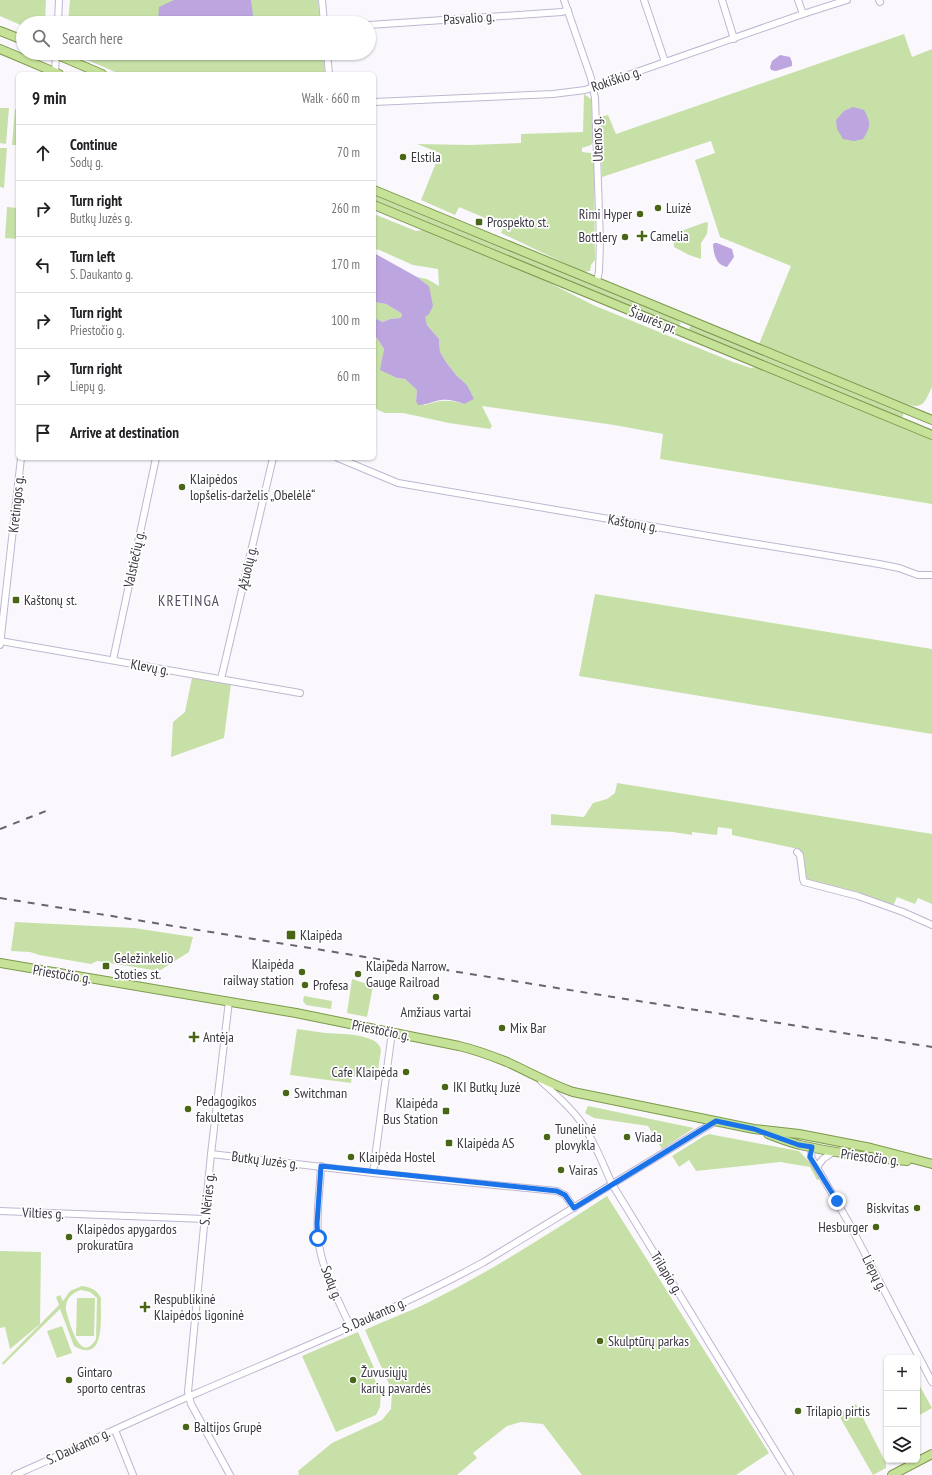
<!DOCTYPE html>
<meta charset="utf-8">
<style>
body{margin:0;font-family:"PT Sans Narrow",sans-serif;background:#f2f2f2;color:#202124}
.controls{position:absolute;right:12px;bottom:12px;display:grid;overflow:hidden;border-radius:6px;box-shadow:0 1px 3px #0004}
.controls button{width:36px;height:36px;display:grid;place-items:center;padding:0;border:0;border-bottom:1px solid #e0e0e0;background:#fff;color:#202124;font:20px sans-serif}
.stop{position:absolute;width:12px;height:12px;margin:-9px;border:3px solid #1a73e8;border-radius:50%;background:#fff}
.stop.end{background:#1a73e8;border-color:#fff;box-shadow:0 1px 4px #0008}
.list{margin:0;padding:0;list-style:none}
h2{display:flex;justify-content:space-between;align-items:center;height:52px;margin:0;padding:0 16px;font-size:17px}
h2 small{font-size:13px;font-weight:400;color:#757577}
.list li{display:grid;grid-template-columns:26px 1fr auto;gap:12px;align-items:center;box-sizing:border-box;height:56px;padding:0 16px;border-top:1px solid #e0e0e0}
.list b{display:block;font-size:15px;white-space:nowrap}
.list p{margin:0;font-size:13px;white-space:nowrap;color:#757577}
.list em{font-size:13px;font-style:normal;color:#757577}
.icon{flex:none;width:22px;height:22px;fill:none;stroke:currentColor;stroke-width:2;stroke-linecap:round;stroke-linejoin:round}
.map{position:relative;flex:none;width:932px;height:1475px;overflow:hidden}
.search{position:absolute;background:#fff;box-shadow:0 1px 3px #0004;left:16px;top:16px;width:360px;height:44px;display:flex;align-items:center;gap:10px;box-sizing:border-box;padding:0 14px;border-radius:22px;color:#757577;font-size:15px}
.panel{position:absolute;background:#fff;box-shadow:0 1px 3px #0004;left:16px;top:72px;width:360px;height:388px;border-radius:6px}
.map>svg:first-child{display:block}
</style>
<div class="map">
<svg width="932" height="1475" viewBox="0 0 932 1475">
<rect width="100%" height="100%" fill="#faf8fd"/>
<!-- green -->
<g fill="#c7e0a8" fill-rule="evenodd">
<polygon points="0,0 46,0 45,23 23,23 23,26 0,16"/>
<polygon points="70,0 318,0 320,23 68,23"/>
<path d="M904,34L912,57L932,49V387C925,401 924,410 907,404L759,344L791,266L720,237L695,160L715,153L711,141L602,177L600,117L608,115L616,134Z"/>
<polygon points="71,53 323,53 325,74 120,74"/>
<polygon points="584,94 591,99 593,142 591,145 582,148 582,152 591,153 594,159 595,260 591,265 590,271 583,272 501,233 504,226 459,207 455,215 421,200 440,153 417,144 469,145 521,143 521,134 583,132"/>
<polygon points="0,108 9,108 6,144 0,143"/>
<polygon points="15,109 18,109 18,145 12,145"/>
<polygon points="0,148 7,148 4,188 0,187"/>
<polygon points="374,195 678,320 681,324 678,326 675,325 397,210 374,201"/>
<polygon points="7,207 18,208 18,239 5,238"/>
<path d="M374,214L416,231L423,230L546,281L593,305L733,362L751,368L756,367L932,440V504L660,459L663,434L614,425L482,406L492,426L490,429L449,423L403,413H385L378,410L374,407V336L377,338L384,349L381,370L397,378L405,379L417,390L416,401L425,405C440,400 448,399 464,404L467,385L456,375L446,362L440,352L439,339L427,325L424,317L429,286L417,277L427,279L439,286L438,269L413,265L377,249L374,252Z"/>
<path d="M706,222L708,223L707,234L701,243V259L689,255L674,247C673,242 677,234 681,231Z"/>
<polygon points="374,302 386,304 401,313 402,316 400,318 390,319 383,322 374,318"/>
<polygon points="691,325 904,413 902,418 688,331"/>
<polygon points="595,594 932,649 932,734 579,676"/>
<polygon points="192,678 231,684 224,738 171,757 173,722 185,712"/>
<path d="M617,783L932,834V904L918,898L915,904L897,897L893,906L868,896L808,880L805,877C804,868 805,856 798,849L732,835V829L718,827L717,835L692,832V835L673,832L551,825V814L584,817L593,803L607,799L615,793Z"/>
<polygon points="15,922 134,928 193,937 189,952 159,971 97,961 91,964 39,955 30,952 11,951"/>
<polygon points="352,979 373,986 367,1017 347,1013"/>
<polygon points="304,996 332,1001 331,1009 306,1005 303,1001"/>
<path d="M297,1029C307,1030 316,1032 325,1033C338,1034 379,1033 381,1050L377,1077L373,1079L352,1076L351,1083L290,1075Z"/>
<polygon points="588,1106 694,1128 662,1149 648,1126 594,1118 585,1113"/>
<polygon points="709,1134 799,1151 815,1168 821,1179 817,1180 810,1167 780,1162 696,1171 689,1160 679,1167 672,1156 704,1136"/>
<path d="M607,1196L769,1453L736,1475H582L543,1424L521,1422L507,1426L473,1453L477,1458L457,1475H299L298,1471L332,1443L382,1420L391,1409L392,1391L365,1330C386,1320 409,1312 429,1302C491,1271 549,1234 607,1196Z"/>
<polygon points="0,1251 41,1252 40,1324 10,1349 5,1327 0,1328"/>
<path d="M82,1286C91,1287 97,1290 101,1298C100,1315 107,1365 74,1346L60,1309L3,1365L2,1363L59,1305L56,1297L60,1295L63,1301L70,1291ZM81,1290L90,1292L97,1298L96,1339C80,1366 69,1321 66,1310C65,1300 71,1293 81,1290Z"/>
<polygon points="77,1298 95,1298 94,1336 76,1336"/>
<polygon points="62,1326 72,1353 57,1358 47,1331"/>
<polygon points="358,1332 374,1368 371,1372 381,1392 380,1407 376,1415 336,1432 302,1356"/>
<polygon points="917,1381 932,1408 918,1416 917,1414"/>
<polygon points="856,1404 886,1463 886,1468 873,1475 838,1414"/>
</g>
<!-- water -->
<g fill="#bda5df">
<polygon points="174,0 251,0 254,23 158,23 159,7"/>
<polygon points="780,55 790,57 792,62 792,66 776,71 771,70 770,67 772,61"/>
<path d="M853,107L864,110C871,122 871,127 863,139L854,141L843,139L837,129L836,120L844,111Z"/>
<path d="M714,243H717L732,249L734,257L727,267C716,265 714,255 713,245Z"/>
<path d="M374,253L417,277L429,286L433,306L429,314L425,317L427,325L439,339L440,352L446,362L456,375L467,385L474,399L464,404C456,401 449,399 441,400C433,401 427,405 418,405L416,401L417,390L405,379L397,378L380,370L384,349L377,338L374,336V318L383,322L390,319L400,318L402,316L401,313L386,304L374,302Z"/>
</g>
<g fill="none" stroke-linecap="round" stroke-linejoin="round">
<!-- minor casing -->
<g stroke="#c0b6d1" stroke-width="8">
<g id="minor">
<polyline points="322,0 324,23"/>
<polyline points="564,0 591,78 595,98 600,241 599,271 597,282"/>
<polyline points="644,0 665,62"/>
<polyline points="722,0 734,39"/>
<polyline points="798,0 803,14"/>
<polyline points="879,0 880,2"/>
<polyline points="58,23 59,0"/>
<polyline points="369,25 562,12 568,10"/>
<polyline points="327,53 329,74"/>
<polyline points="55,74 56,53"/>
<polyline points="374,102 553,94 585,90 803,14 847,0"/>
<polyline points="338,458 398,483 726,539 807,552 879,564 899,568 918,575 932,575"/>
<polyline points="0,641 300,693"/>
<polyline points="0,645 21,458"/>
<polyline points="113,660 156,458"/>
<polyline points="221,679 273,458"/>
<polyline points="797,852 800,855 803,879 804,882 858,896 903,912 932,925"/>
<polyline points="229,1001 211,1154 188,1392 191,1404 230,1475"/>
<path d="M541,1081C554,1093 567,1104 578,1118C593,1138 602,1162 612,1184L790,1475"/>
<polyline points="812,1147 811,1157 850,1225 932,1382"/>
<polyline points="211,1154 373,1173 557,1191 565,1195 574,1208"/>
<path d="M321,1166C320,1190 316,1214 318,1237C321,1269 337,1297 350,1326"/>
<polyline points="817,1167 823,1159 833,1152"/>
<polyline points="373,1173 392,1032"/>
<polyline points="0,1211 205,1219"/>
<polyline points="115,1430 133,1475"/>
<path d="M15,1475C76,1448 136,1419 197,1393C294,1351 392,1312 484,1262L716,1121"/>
</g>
</g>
<!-- major casing -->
<g stroke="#7c994c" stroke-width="10">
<g id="major">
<polyline points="0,31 23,40"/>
<polyline points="0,49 59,74"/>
<polyline points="53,53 102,74"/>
<polyline points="374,190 932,420"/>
<polyline points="374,205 932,435"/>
<path d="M0,963L296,1013L459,1046C476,1050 492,1056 507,1062C529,1072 550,1084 573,1092L754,1129L799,1134L871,1148L932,1164"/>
<path d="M768,1134C778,1138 789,1142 800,1145C835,1153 871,1158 907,1161"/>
<polyline points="892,1475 932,1454"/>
</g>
</g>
<!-- minor -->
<use href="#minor" stroke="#fff" stroke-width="6"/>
<!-- major -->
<use href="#major" stroke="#c6e298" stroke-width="8"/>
<!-- rail -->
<g stroke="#69656e" stroke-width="2" stroke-dasharray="7 7" stroke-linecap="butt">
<polyline points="0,829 46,811"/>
<polyline points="0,898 613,997 932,1047"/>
</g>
</g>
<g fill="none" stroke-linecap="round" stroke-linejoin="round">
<!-- route -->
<polyline stroke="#1a73e8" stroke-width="5" points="318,1238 317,1224 321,1166 557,1191 565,1195 574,1208 716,1121 754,1129 799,1145 812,1147 810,1157 837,1201"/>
</g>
<!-- markers -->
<g fill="#496516" stroke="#fff" stroke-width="1.5">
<circle cx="403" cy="157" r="4"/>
<circle cx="658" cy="208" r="4"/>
<circle cx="640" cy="214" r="4"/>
<rect x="475" y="218" width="8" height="8" rx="2"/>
<path d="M640 230h4v4h4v4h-4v4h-4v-4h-4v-4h4z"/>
<circle cx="625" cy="237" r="4"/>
<circle cx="182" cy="487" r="4"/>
<rect x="12" y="596" width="8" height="8" rx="2"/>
<rect x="286" y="930" width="10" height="10" rx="2"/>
<rect x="102" y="962" width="8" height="8" rx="2"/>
<circle cx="302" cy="972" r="4"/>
<circle cx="358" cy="974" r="4"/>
<circle cx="305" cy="985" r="4"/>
<circle cx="436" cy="997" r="4"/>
<circle cx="502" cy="1028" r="4"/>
<path d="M192 1031h4v4h4v4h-4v4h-4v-4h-4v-4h4z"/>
<circle cx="406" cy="1072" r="4"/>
<circle cx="445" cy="1087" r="4"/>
<circle cx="286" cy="1093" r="4"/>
<circle cx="188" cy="1109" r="4"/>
<rect x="442" y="1107" width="8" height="8" rx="2"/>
<circle cx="547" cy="1137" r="4"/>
<circle cx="627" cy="1137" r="4"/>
<rect x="445" y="1139" width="8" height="8" rx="2"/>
<circle cx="351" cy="1157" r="4"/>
<circle cx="561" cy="1170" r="4"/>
<circle cx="917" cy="1208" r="4"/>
<circle cx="876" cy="1227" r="4"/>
<circle cx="69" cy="1237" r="4"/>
<path d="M143 1301h4v4h4v4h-4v4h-4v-4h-4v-4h4z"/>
<circle cx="600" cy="1341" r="4"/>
<circle cx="69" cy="1380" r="4"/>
<circle cx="353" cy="1380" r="4"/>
<circle cx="798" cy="1411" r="4"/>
<circle cx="186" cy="1427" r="4"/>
</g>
<g text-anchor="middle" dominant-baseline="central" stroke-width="3.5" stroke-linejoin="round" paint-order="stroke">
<!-- street labels -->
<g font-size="14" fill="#3a3540" stroke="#fff">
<text transform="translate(469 18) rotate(-4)">Pasvalio g.</text>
<text transform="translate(616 79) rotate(-19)">Rokiškio g.</text>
<text transform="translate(597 139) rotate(-92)">Utenos g.</text>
<text transform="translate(653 320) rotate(22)">Šiaurės pr.</text>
<text transform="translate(16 504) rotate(-84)">Kretingos g.</text>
<text transform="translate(633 523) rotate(10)">Kaštonų g.</text>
<text transform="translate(134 559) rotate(-78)">Valstiečių g.</text>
<text transform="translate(247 568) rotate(-77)">Ąžuolų g.</text>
<text transform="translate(150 667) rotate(10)">Klevų g.</text>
<text transform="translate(62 974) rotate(9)">Priestočio g.</text>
<text transform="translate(381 1030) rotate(11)">Priestočio g.</text>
<text transform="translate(870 1157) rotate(7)">Priestočio g.</text>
<text transform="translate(265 1160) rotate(7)">Butkų Juzės g.</text>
<text transform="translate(207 1199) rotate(-84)">S. Nėries g.</text>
<text transform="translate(43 1213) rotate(2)">Vilties g.</text>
<text transform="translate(667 1273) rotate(58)">Trilapio g.</text>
<text transform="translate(875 1273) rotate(63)">Liepų g.</text>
<text transform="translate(332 1283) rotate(68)">Sodų g.</text>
<text transform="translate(374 1315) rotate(-24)">S. Daukanto g.</text>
<text transform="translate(78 1446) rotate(-25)">S. Daukanto g.</text>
</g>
<!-- poi labels -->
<g font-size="14" fill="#3a3540" stroke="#fff" text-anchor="start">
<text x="411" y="157">Elstila</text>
<text x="666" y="208">Luizė</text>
<text x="632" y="214" text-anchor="end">Rimi Hyper</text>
<text x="487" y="222">Prospekto st.</text>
<text x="650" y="236">Camelia</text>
<text x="617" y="237" text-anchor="end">Bottlery</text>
<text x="190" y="479">Klaipėdos<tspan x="190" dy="16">lopšelis-darželis „Obelėlė“</tspan></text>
<text x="24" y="600">Kaštonų st.</text>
<text x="300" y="935">Klaipėda</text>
<text x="114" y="958">Geležinkelio<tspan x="114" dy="16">Stoties st.</tspan></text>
<text x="294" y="964" text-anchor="end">Klaipėda<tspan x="294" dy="16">railway station</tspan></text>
<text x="366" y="966">Klaipeda Narrow<tspan x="366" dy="16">Gauge Railroad</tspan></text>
<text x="313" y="985">Profesa</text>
<text x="436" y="1012" text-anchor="middle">Amžiaus vartai</text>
<text x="510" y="1028">Mix Bar</text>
<text x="203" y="1037">Antėja</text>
<text x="398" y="1072" text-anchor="end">Cafe Klaipėda</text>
<text x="453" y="1087">IKI Butkų Juzė</text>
<text x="294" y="1093">Switchman</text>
<text x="196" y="1101">Pedagogikos<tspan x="196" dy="16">fakultetas</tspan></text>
<text x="438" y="1103" text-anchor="end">Klaipėda<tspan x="438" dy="16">Bus Station</tspan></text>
<text x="555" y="1129">Tunelinė<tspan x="555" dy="16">plovykla</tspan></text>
<text x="635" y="1137">Viada</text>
<text x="457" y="1143">Klaipėda AS</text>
<text x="359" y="1157">Klaipėda Hostel</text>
<text x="569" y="1170">Vairas</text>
<text x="909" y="1208" text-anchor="end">Biskvitas</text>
<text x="868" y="1227" text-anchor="end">Hesburger</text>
<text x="77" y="1229">Klaipėdos apygardos<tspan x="77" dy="16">prokuratūra</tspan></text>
<text x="154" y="1299">Respublikinė<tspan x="154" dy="16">Klaipėdos ligoninė</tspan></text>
<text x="608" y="1341">Skulptūrų parkas</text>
<text x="77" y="1372">Gintaro<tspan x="77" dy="16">sporto centras</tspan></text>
<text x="361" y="1372">Žuvusiųjų<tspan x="361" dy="16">karių pavardės</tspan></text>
<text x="806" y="1411">Trilapio pirtis</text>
<text x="194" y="1427">Baltijos Grupė</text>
</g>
<!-- neighbourhood labels -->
<g font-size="15" letter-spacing="1" fill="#574d64" stroke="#fff">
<text x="189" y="600">KRETINGA</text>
</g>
</g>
</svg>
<div class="controls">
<button>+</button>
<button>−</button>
<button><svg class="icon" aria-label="layers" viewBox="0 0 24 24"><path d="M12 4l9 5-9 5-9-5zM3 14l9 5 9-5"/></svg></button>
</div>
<div class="stop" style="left:318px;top:1238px"></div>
<div class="stop end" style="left:837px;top:1201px"></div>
<div class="search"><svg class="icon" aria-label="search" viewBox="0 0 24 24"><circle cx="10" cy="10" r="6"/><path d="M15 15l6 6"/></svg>Search here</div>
<section class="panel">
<h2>9 min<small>Walk · 660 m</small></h2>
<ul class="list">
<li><svg class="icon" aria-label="ahead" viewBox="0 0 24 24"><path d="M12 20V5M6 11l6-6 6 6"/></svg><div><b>Continue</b><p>Sodų g.</p></div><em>70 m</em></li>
<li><svg class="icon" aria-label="right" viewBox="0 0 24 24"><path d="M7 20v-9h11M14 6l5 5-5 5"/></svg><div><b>Turn right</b><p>Butkų Juzės g.</p></div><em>260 m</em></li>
<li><svg class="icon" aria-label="left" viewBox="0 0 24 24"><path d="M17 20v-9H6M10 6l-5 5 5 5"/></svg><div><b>Turn left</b><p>S. Daukanto g.</p></div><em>170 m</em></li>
<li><svg class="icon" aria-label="right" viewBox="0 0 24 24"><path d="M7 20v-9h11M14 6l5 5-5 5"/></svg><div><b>Turn right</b><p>Priestočio g.</p></div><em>100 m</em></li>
<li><svg class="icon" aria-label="right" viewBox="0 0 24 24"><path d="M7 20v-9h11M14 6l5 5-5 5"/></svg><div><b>Turn right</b><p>Liepų g.</p></div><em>60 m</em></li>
<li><svg class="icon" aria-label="arrive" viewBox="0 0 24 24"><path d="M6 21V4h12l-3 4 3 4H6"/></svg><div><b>Arrive at destination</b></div></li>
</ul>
</section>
</div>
